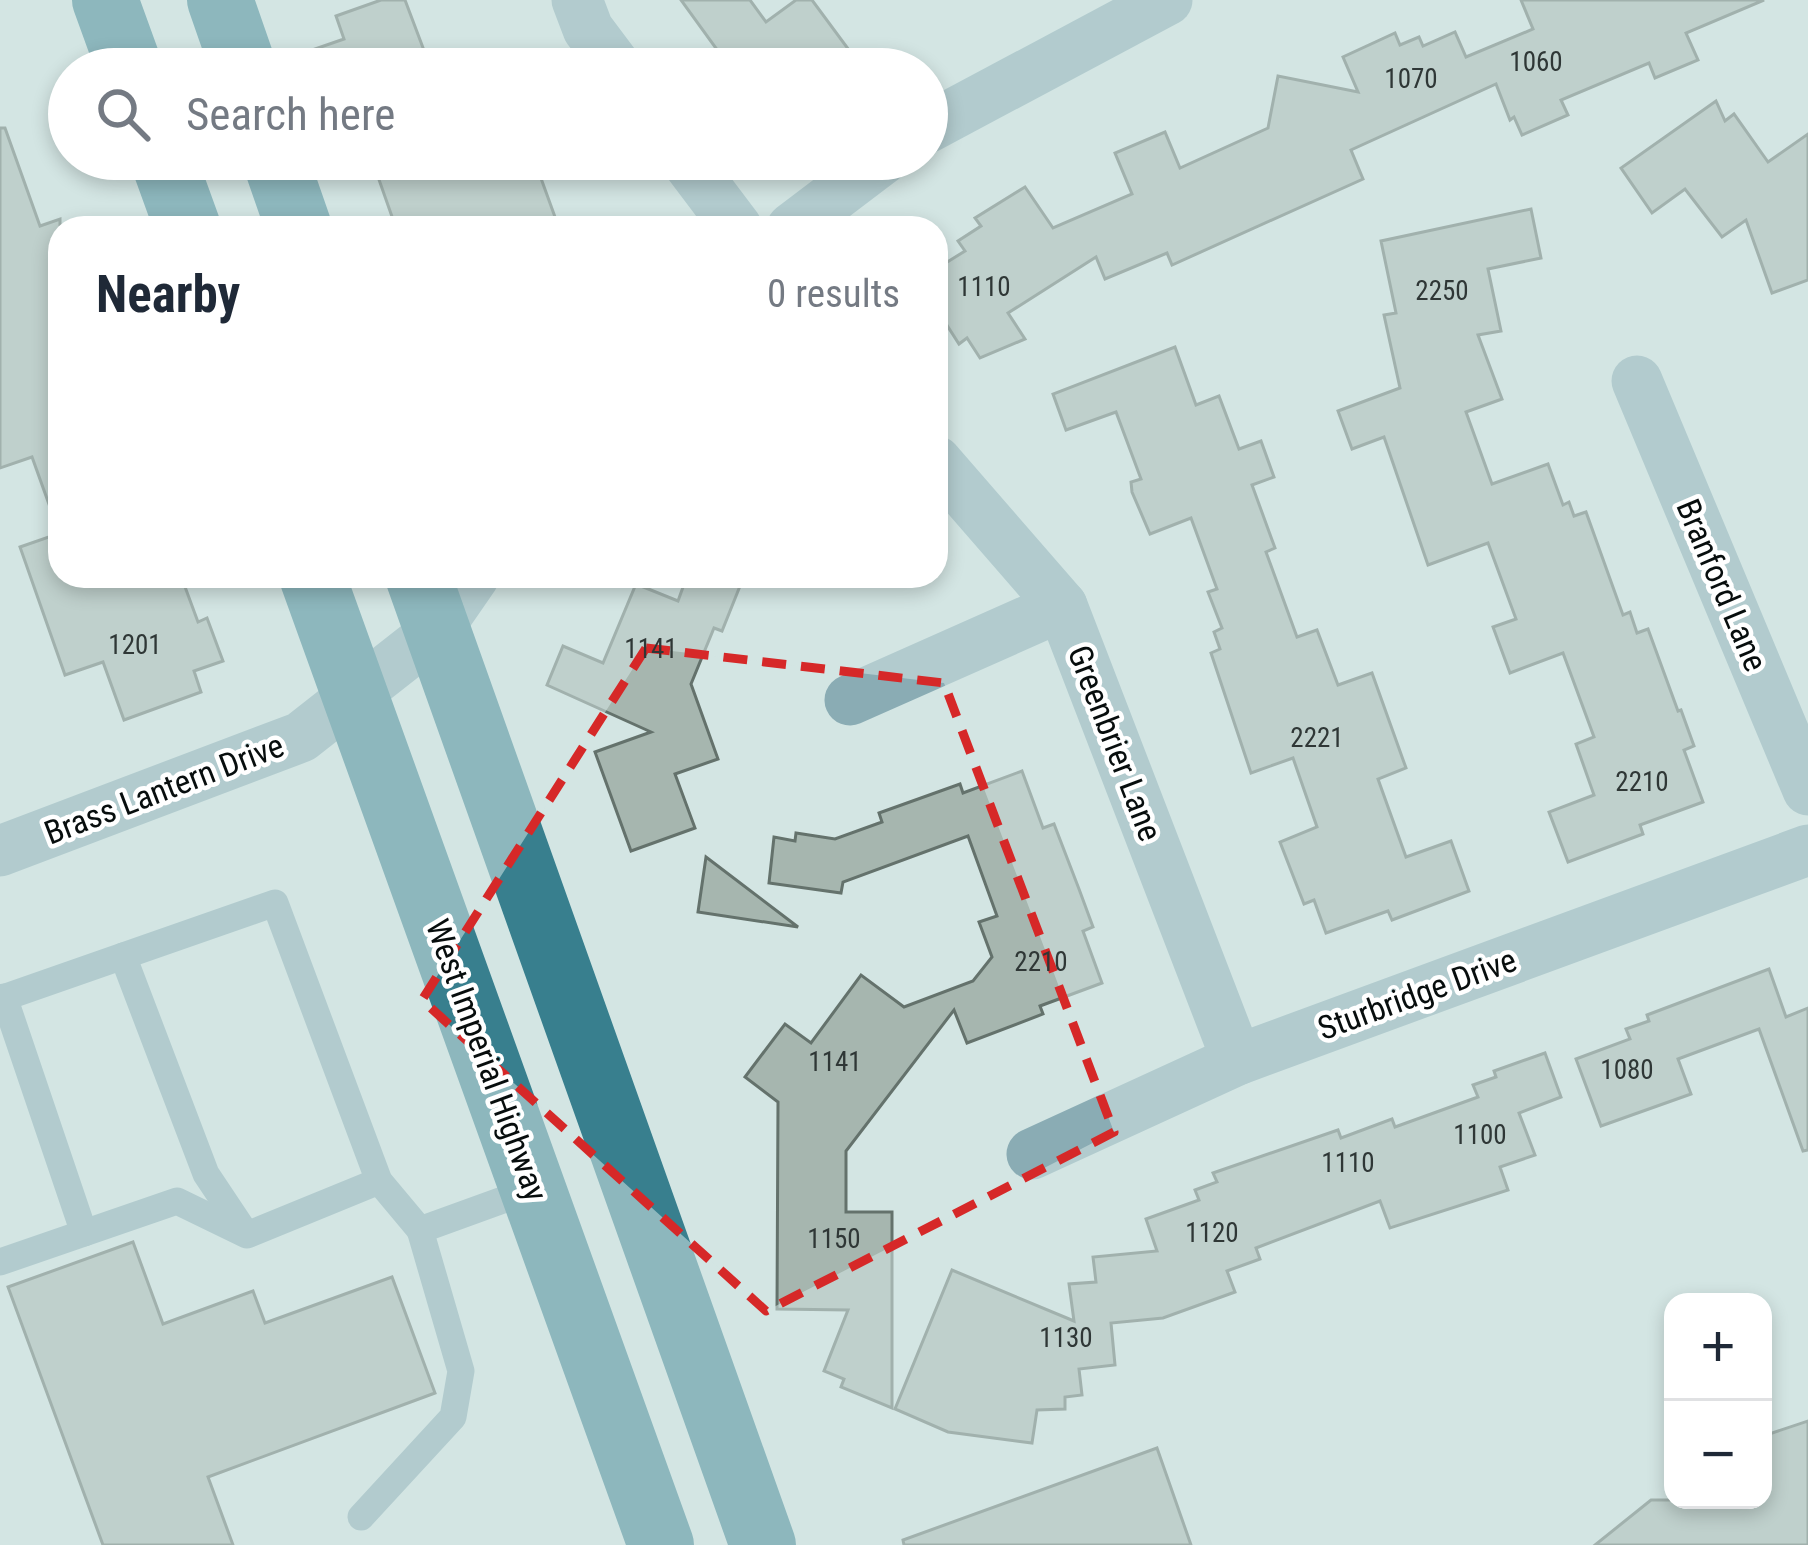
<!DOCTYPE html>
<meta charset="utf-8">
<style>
body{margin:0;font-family:"Roboto Condensed",sans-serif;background:#f2f2f3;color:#1f2937}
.controls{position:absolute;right:36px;bottom:36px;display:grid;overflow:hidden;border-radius:24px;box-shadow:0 6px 18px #0003}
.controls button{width:108px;height:108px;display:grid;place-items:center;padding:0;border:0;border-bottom:3px solid #e0e1e3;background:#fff;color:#1f2937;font:60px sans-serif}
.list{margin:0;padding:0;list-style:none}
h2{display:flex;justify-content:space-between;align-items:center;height:156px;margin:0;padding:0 48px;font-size:51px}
h2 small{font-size:39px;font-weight:400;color:#747a83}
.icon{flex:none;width:66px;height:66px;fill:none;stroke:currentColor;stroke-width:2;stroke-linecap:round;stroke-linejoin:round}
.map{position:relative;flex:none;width:1808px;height:1545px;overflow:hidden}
.search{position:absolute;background:#fff;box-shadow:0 6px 18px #0003;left:48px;top:48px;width:900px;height:132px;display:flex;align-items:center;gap:30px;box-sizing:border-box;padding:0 42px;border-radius:66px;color:#747a83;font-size:45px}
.panel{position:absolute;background:#fff;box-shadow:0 6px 18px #0003;left:48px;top:216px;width:900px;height:372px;border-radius:36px}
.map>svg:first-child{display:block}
</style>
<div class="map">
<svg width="1808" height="1545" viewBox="0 0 1808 1545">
<rect width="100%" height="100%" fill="#d3e5e3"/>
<!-- building -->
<g fill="#a6b6af" stroke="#64726c" stroke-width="3">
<polygon points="381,0 405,0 431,69 280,69 280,61 344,39 336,16"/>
<polygon points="681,0 750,0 766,22 796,0 812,0 863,69 731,69"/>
<polygon points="1521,0 1764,0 1686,33 1698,60 1655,78 1649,63 1561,100 1568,115 1522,135 1514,117 1510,120 1496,84 1351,150 1363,179 1172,265 1167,253 1105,279 1096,257 1008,313 1025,339 980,358 967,338 959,344 936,308 936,269 965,251 958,241 981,226 975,218 1025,187 1053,228 1132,194 1115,153 1165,132 1180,168 1268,128 1278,76 1358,92 1343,57 1395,33 1400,45 1419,37 1423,46 1455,32 1466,57 1533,29"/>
<polygon points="1716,101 1725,121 1734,114 1768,162 1808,134 1808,280 1772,293 1746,220 1722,237 1685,189 1652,213 1621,168"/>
<polygon points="0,128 5,128 40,226 60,219 60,520 55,521 32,457 0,468"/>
<polygon points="384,159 534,159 559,228 396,228 377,174 388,170"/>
<polygon points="1531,209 1541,258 1488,269 1501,331 1478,335 1502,399 1466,412 1492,484 1548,464 1563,505 1569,502 1574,516 1586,512 1623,615 1630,612 1637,633 1648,629 1678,711 1681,710 1694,746 1684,750 1703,802 1640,825 1643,834 1568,862 1549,812 1594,795 1576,744 1594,737 1563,653 1510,673 1493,627 1516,619 1488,543 1428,565 1384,437 1352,449 1338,411 1400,388 1384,315 1396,313 1381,241"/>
<polygon points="1175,347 1196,405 1219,396 1239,449 1261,441 1274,477 1252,485 1275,548 1266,552 1297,637 1317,630 1338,685 1372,673 1406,768 1378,779 1406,857 1451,841 1469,891 1392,920 1388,911 1326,933 1314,900 1304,904 1280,842 1317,827 1293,758 1251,773 1211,653 1220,649 1214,632 1222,628 1208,592 1217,589 1191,518 1150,534 1132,492 1131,482 1141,479 1116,412 1066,430 1053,394"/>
<polygon points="60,533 60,576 181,576 198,622 207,618 223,661 194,671 201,692 124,720 103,662 65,675 20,547"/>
<polygon points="687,576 744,576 722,631 714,628 691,684 718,759 675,774 695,828 631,851 595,752 651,732 547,685 563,646 603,663 636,584 678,601"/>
<polygon points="1022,771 1043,828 1054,824 1079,889 1093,927 1083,931 1102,983 1040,1006 1043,1014 967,1043 954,1010 846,1151 846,1212 892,1212 892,1408 841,1387 844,1379 824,1371 848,1310 777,1309 778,1102 745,1077 785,1024 811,1043 861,975 904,1007 973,981 992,957 979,922 997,916 968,836 843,882 841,893 769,883 774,837 795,841 796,833 835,839 882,822 879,813 960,784 963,793"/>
<polygon points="706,857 798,927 698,912"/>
<polygon points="1769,969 1786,1017 1808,1008 1808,1150 1803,1151 1759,1029 1678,1059 1691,1094 1601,1126 1576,1059 1630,1039 1626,1029 1649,1021 1647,1015"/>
<polygon points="1545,1053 1561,1097 1519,1113 1535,1155 1500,1167 1508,1190 1390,1228 1380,1201 1256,1248 1260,1259 1227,1271 1235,1292 1163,1318 1111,1323 1115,1365 1079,1369 1082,1395 1065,1397 1065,1409 1037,1410 1032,1443 948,1432 895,1409 952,1270 1074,1321 1069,1284 1096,1282 1093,1257 1157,1251 1146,1219 1199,1200 1195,1190 1217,1182 1213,1173 1338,1130 1341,1138 1392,1119 1395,1127 1478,1097 1473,1085 1496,1077 1494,1071"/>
<polygon points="133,1242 163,1324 253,1291 265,1323 392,1277 435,1393 208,1477 233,1545 103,1545 8,1287"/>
<polygon points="1808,1421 1808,1545 1595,1545 1651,1500 1763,1500 1763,1436"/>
<polygon points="1157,1448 1191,1545 904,1545 903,1540"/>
</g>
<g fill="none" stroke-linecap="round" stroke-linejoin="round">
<!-- service -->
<g stroke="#8aacb4" stroke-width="27">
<polyline points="123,956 206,1174 244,1231"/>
<polyline points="4,997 84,1233"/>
<polyline points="0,999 275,903 379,1181 420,1230 533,1189"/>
<polyline points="0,1262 177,1201 247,1235 379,1181"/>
<polyline points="361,1517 453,1417 461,1371 420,1230"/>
</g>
<!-- minor -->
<g stroke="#8aacb4" stroke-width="51">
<polyline points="577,0 588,29 618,69"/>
<polyline points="927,128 1167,0"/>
<polyline points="685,159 737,228"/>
<polyline points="792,228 883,159"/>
<polyline points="1637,381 1808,790"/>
<polyline points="936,461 1062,606 1237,1060"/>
<polyline points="850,700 1062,606"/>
<polyline points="0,851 301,737 436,631 474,576"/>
<polyline points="1032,1154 1237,1060 1808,850"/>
</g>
<!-- primary -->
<g stroke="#387f8e" stroke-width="66">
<polyline points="105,0 130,69"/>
<polyline points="220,0 244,69"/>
<polyline points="163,159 188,228"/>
<polyline points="275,159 299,228"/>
<polyline points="312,576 661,1545"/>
<polyline points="418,576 763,1545"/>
</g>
</g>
<!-- marked area -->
<path d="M0 0H1808V1545H0ZM646,648L944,683L1114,1132L766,1311L422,1000Z" fill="#d3e5e3" fill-opacity=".55" fill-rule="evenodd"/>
<path fill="none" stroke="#d62828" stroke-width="9" stroke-dasharray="24 15" stroke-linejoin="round" d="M646,648L944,683L1114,1132L766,1311L422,1000Z"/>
<g text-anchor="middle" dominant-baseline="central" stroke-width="9" stroke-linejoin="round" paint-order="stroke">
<!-- number labels -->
<g font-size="27" fill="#2f3736">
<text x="1536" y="62">1060</text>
<text x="1411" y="79">1070</text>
<text x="984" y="287">1110</text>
<text x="1442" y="291">2250</text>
<text x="135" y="645">1201</text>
<text x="651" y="649">1141</text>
<text x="1317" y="738">2221</text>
<text x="1642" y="782">2210</text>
<text x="1041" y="962">2210</text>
<text x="835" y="1062">1141</text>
<text x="1627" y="1070">1080</text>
<text x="1480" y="1135">1100</text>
<text x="1348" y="1163">1110</text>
<text x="1212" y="1233">1120</text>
<text x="834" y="1239">1150</text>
<text x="1066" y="1338">1130</text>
</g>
<!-- street labels -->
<g font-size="33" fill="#070d0d" stroke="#fff">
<text transform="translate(1722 585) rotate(67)">Branford Lane</text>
<text transform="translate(1115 743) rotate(69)">Greenbrier Lane</text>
<text transform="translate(164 789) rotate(-21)">Brass Lantern Drive</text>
<text transform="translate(1417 994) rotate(-20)">Sturbridge Drive</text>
<text transform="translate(487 1060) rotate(70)">West Imperial Highway</text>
</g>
</g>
</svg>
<div class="controls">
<button>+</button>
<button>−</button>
</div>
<div class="search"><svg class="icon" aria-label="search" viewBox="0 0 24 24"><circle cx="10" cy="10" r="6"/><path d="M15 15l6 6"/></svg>Search here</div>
<section class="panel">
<h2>Nearby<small>0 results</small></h2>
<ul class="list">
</ul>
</section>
</div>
